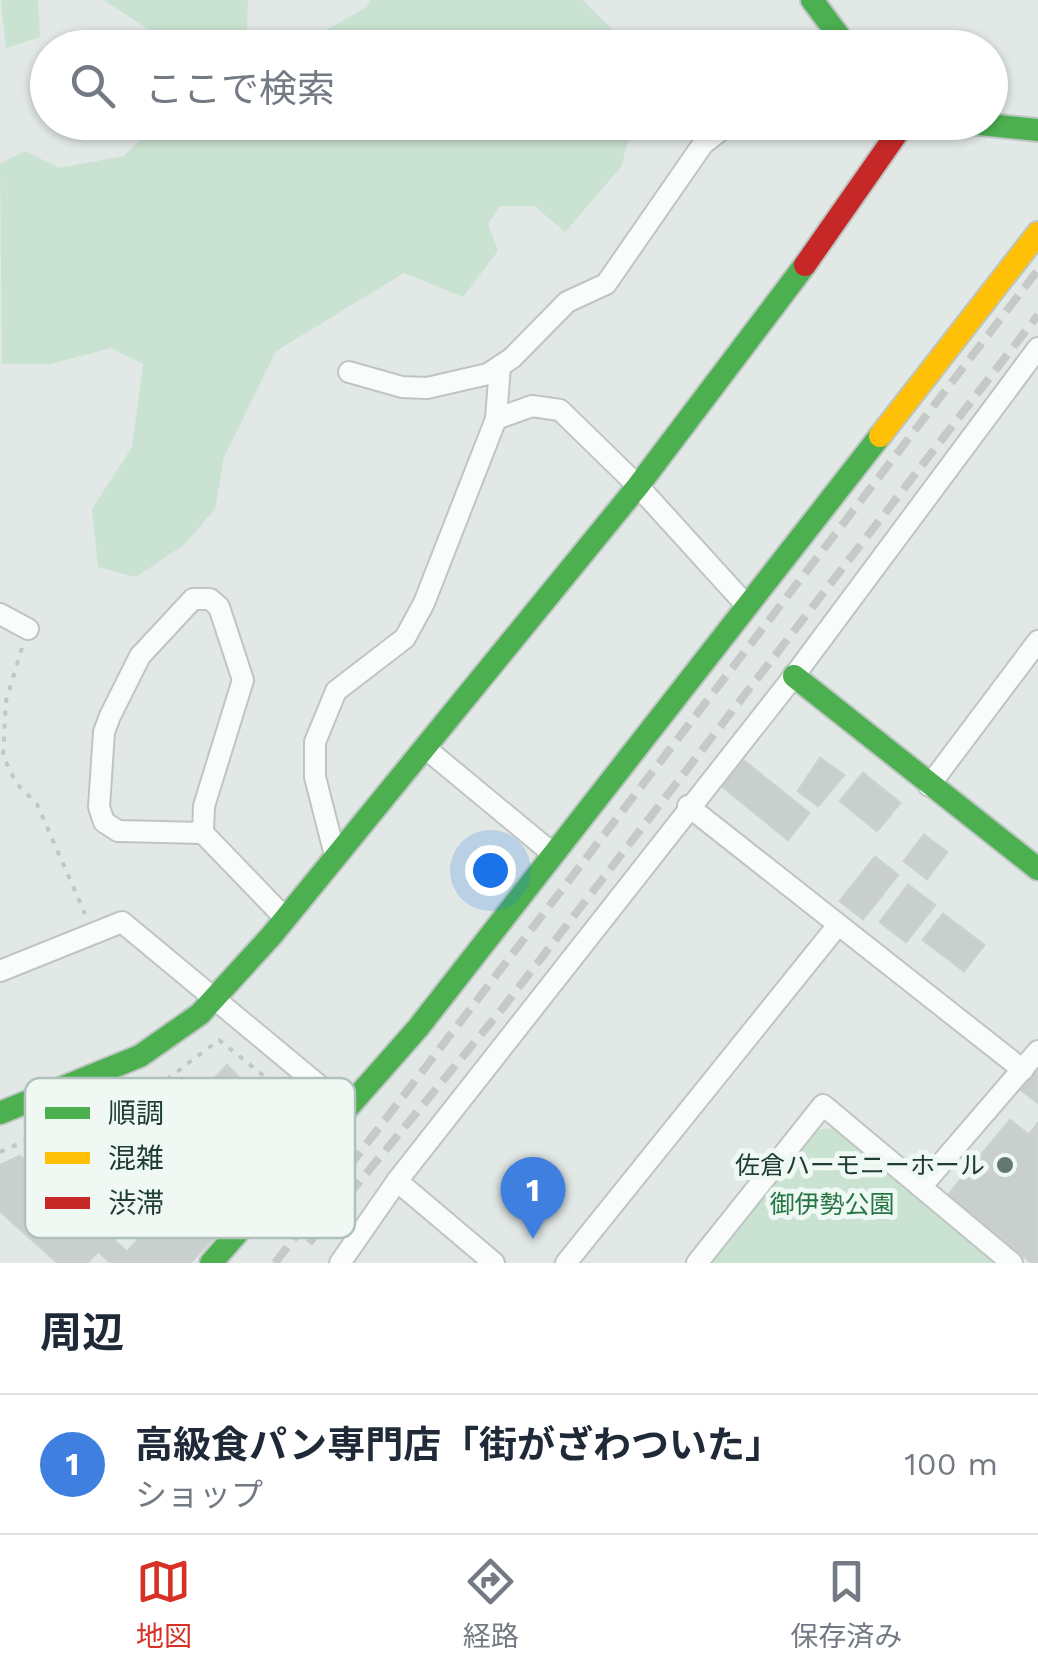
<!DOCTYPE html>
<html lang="ja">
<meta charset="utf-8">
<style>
body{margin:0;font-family:"Work Sans","Noto Sans JP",sans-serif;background:#f6f6f7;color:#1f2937}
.you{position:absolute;left:490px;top:870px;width:35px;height:35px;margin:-25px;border:8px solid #fff;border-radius:50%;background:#1a73e8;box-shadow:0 0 0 15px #1a73e833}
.badge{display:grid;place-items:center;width:65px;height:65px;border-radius:50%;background:#d93025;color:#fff;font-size:32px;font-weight:700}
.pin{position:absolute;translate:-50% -82px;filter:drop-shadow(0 2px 5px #0008)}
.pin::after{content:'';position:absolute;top:52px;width:35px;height:30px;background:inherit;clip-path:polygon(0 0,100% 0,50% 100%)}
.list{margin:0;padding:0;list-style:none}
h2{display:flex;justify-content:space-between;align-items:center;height:130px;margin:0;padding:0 40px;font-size:42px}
h2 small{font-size:32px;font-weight:400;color:#747a83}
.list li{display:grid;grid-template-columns:65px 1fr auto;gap:30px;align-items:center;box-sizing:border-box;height:140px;padding:0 40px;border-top:2px solid #e0e1e3}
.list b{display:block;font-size:38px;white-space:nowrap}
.list p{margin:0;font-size:32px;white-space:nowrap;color:#747a83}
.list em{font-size:32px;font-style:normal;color:#747a83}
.icon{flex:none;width:55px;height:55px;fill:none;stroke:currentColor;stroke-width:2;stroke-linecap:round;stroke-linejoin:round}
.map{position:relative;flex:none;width:1038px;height:1263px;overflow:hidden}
.search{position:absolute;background:#fff;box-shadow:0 2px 8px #0004;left:30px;right:30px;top:30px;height:110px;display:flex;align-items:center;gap:25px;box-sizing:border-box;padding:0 35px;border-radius:55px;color:#747a83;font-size:38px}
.sheet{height:270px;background:#fff}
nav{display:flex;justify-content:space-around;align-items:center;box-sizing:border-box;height:140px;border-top:2px solid #e0e1e3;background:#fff;font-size:28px;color:#747a83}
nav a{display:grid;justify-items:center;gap:5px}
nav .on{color:#d93025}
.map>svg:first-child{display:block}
</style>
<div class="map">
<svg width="1038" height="1263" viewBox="0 0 1038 1263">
<rect width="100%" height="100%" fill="#e1e8e5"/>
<!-- green -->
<g fill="#c9e2d1">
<polygon points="1,0 38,0 40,37 6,48"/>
<polygon points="103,0 248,0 247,29 254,47 163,47 156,34"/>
<polygon points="370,0 583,0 614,31 642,47 313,47 319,34 367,7"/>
<polygon points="158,122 633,122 633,123 621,167 565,232 535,206 500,206 488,224 498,251 463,297 404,273 276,351 224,457 215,509 185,544 136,577 98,567 92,509 132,447 143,364 111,348 50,364 2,364 0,164 25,151 59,168 124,156"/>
<polygon points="834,1128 999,1263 708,1263 815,1130"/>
</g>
<!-- building -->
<g fill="#c9cfcc" stroke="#cad1ce" stroke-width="2.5">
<polygon points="820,758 844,775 818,806 798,791"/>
<polygon points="743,760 809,813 788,840 722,786"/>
<polygon points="863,773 900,803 877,831 840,801"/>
<polygon points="924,835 947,852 927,879 904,861"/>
<polygon points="875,857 898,875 863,919 840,901"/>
<polygon points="908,885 935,905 906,942 880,922"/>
<polygon points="943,914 984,945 964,971 923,940"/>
<polygon points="227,1065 251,1090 222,1121 236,1136 280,1095 315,1129 190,1263 111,1263 98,1251 87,1263 58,1263 0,1211 0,1165 20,1156 127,1252 168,1207 128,1171"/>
<polygon points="1038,1066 1038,1103 1020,1089"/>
<polygon points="1010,1120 1029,1135 1038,1123 1038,1263 1032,1263 948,1195"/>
</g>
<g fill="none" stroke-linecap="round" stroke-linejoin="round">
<!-- street casing -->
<g stroke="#bec5c2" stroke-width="24">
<g id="street">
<polyline points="349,372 402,387 427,388 488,374 512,358 567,302 606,284 703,144 731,122"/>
<polyline points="496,419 532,406 560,410 638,486 747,606"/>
<polyline points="0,614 28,629"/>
<polyline points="424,747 552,853"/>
<polyline points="929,786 1038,641"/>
<polyline points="688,806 1023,1070"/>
<polyline points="203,833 118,831 104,822 99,807 104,732 110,716 140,656 193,599 210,599 219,607 243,680 204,806 203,833 285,918"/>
<polyline points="335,855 315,777 315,742 336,691 405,638 424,603 496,419 500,366"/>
<polyline points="0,971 122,922 346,1108"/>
<polyline points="397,1181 494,1263"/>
<polyline points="921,1187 1038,1051"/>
<polyline points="340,1263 397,1181 794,676 1038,348"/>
<polyline points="566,1263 838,925"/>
<polyline points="697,1263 823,1105 1012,1263"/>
</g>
</g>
<!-- fast casing -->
<g stroke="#bdc6c2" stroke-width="26">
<g id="fast">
<polyline points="812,0 848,48"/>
<polyline points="960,122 1038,130"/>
<polyline points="794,676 1038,869"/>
<polyline points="0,1113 140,1056 200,1014 272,935 638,486 805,265"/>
<polyline points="211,1263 418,1028 880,436"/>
</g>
</g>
<!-- slow casing -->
<g stroke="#bdc6c2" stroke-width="26">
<polyline id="slow" points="880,436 1038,233"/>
</g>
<!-- jam casing -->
<g stroke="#bdc6c2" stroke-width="26">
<polyline id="jam" points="805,265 905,122"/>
</g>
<!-- path -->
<g stroke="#bfc8c6" stroke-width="4" stroke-dasharray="5 8" stroke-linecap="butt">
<polyline points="22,648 6,701 3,756 16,783 37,804 85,914"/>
<polyline points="0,1152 166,1080 219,1040 309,1112"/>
</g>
<!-- street -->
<use href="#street" stroke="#fafcfb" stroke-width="20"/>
<!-- fast -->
<use href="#fast" stroke="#4caf50" stroke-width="22"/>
<!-- slow -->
<use href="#slow" stroke="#ffc107" stroke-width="22"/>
<!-- jam -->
<use href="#jam" stroke="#c62828" stroke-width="22"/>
<!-- rail -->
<g stroke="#c5cac8" stroke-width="8" stroke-dasharray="20 10" stroke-linecap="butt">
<polyline points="309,1243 502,1009 1038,315"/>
<polyline points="275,1263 1038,270"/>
</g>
</g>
<!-- markers -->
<circle fill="#627872" stroke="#eff8f3" stroke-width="4" cx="1005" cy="1165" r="10"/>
<g text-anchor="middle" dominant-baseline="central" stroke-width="10" stroke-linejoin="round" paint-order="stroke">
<!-- poi labels -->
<g font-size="25" fill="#1e3c34" stroke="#eff8f3" text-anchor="end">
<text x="985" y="1165">佐倉ハーモニーホール</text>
</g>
<!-- park labels -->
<g font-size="25" fill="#267544" stroke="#eff8f3">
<text x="832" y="1204">御伊勢公園</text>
</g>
</g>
<!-- legend -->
<rect x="25" y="1078" width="330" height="160" rx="15" fill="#eff8f3" stroke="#b0c0ba" stroke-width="2.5"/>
<rect x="45" y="1107" width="45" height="12" fill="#4caf50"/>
<rect x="45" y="1152" width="45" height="12" fill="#ffc107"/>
<rect x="45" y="1197" width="45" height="12" fill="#c62828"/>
<g font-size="28" fill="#1e3c34">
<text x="108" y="1123">順調</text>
<text x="108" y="1168">混雑</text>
<text x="108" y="1213">渋滞</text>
</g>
</svg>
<div class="you"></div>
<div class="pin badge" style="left:533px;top:1239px;background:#3f7fe0">1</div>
<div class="search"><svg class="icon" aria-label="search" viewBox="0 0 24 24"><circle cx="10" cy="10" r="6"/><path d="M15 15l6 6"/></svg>ここで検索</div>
</div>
<section class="sheet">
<h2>周辺<small></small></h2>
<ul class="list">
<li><span class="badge" style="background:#3f7fe0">1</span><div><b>高級食パン専門店「街がざわついた」</b><p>ショップ</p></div><em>100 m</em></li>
</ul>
</section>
<nav>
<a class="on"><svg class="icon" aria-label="map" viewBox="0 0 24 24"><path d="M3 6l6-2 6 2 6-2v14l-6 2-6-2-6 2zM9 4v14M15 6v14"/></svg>地図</a>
<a><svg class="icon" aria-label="directions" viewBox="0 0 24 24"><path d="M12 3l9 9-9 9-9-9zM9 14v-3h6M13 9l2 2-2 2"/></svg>経路</a>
<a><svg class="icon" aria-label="saved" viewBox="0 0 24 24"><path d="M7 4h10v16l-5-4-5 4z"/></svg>保存済み</a>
</nav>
